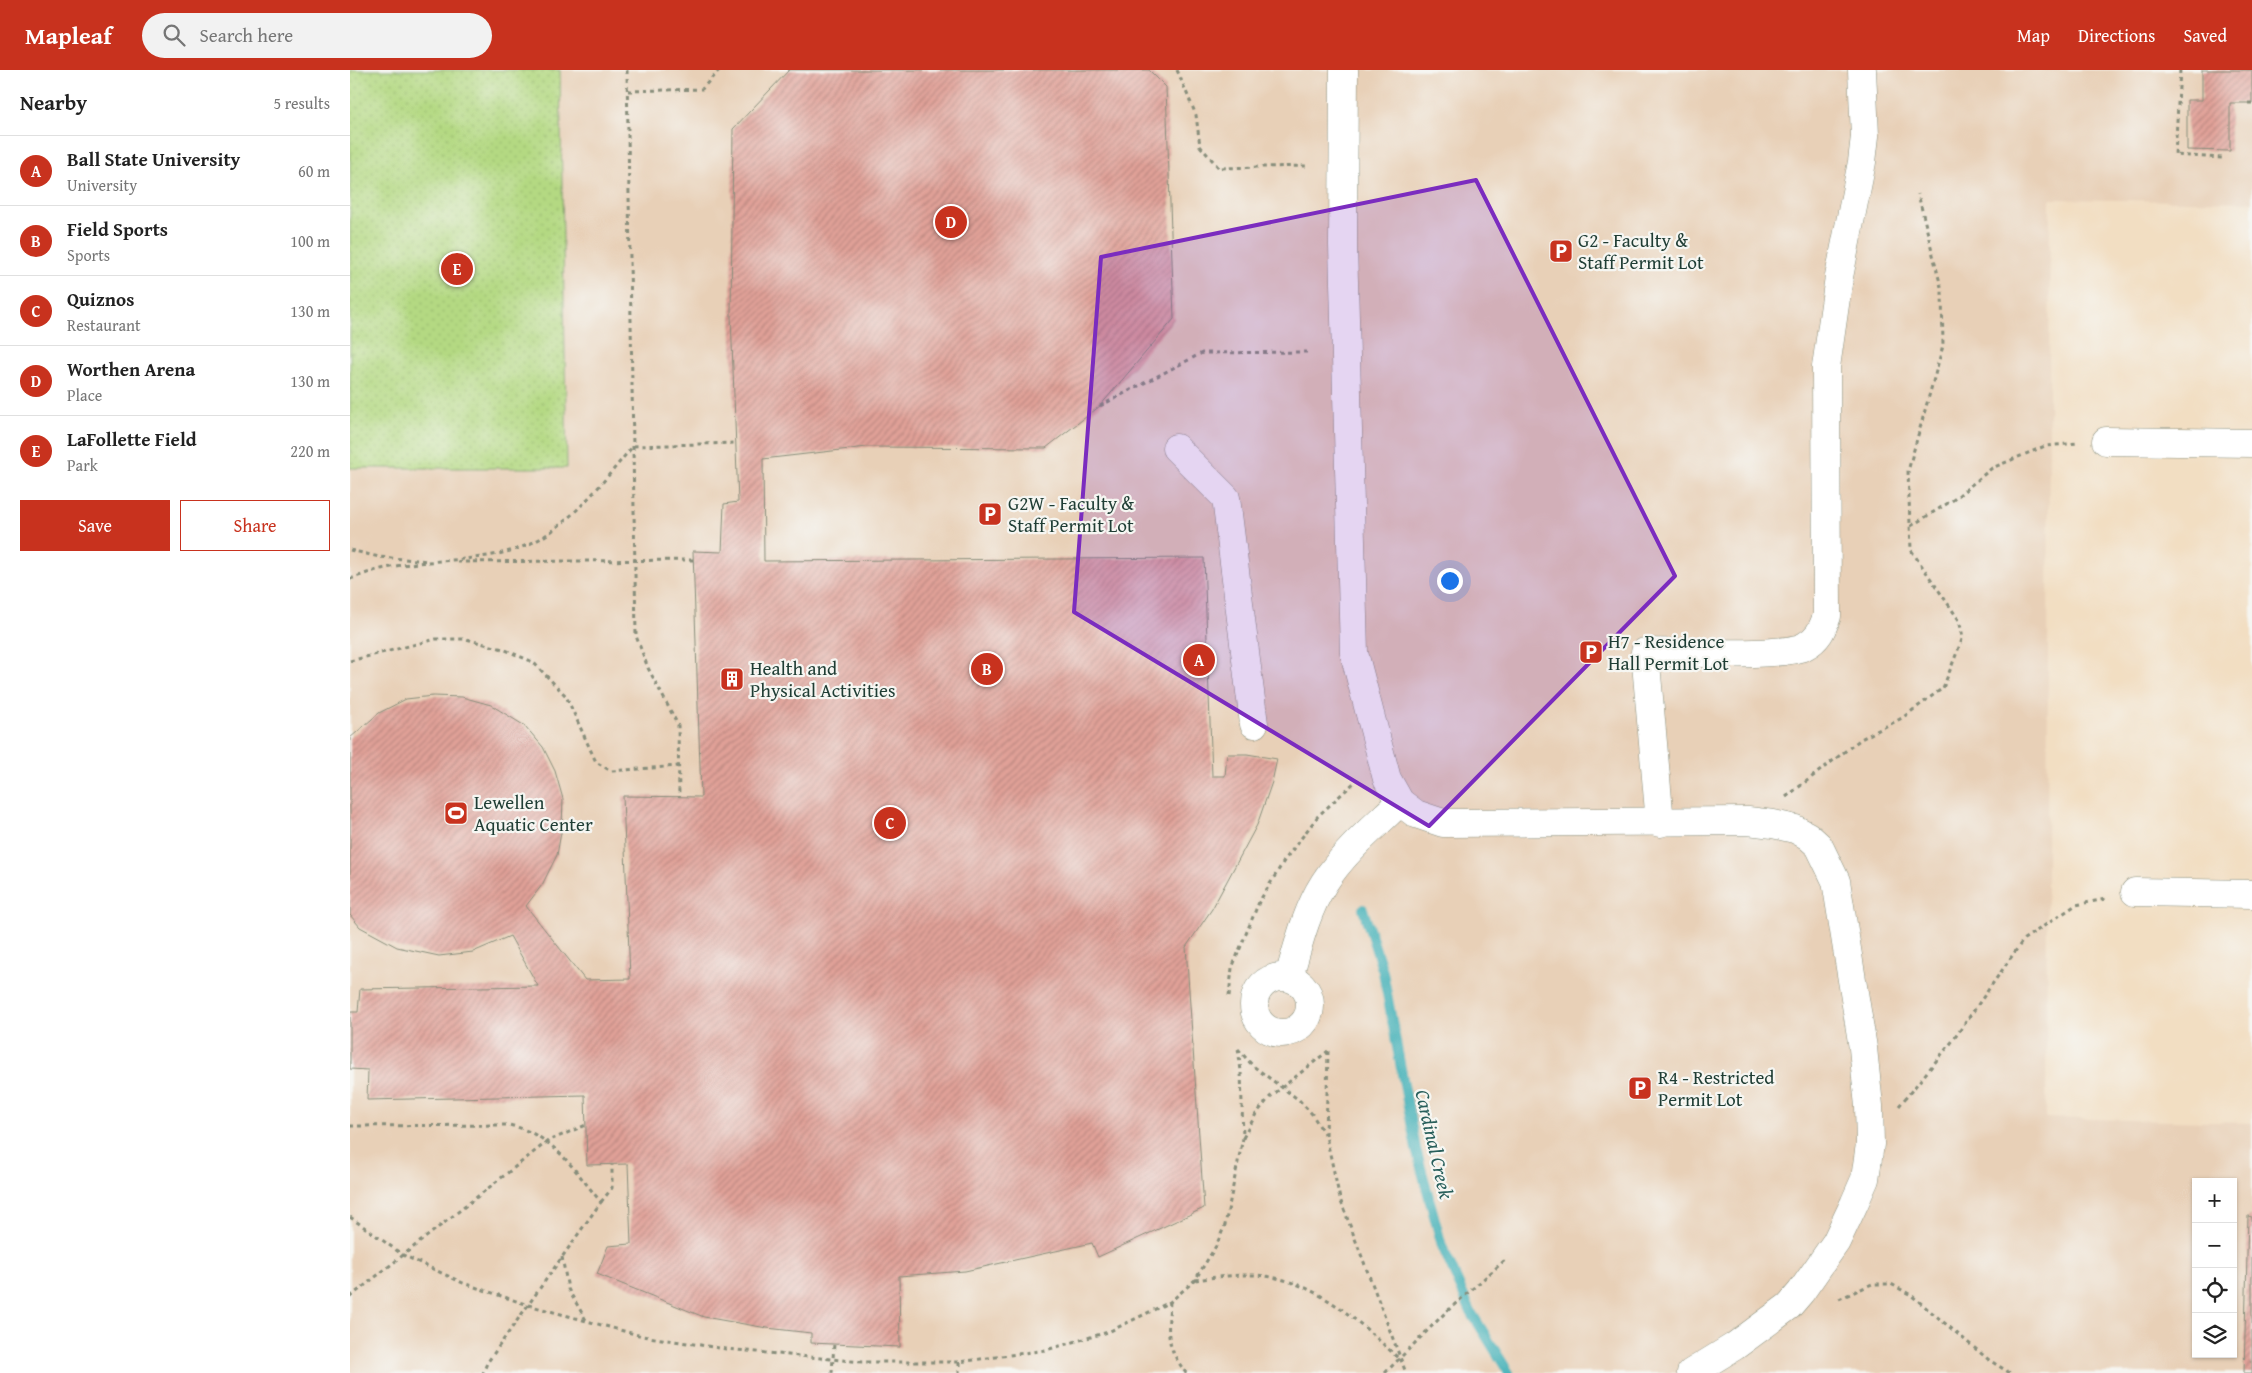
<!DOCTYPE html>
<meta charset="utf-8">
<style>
body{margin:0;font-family:"Gentium Book Plus",serif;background:#f2f2f2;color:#222}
.controls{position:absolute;right:15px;bottom:15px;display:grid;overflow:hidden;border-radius:0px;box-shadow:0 1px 4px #0004}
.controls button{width:45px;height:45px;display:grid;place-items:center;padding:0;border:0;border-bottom:1px solid #e0e0e0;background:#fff;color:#222;font:25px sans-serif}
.you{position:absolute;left:1099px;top:510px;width:18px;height:18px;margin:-12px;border:4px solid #fff;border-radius:50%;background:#1a73e8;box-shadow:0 0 0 8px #1a73e833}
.badge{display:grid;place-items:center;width:32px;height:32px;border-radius:50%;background:#c8321e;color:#fff;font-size:16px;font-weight:700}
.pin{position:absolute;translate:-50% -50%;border:2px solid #fff;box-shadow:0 1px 5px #0006}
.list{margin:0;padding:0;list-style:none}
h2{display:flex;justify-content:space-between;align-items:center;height:65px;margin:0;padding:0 20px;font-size:21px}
h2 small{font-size:16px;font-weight:400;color:#767676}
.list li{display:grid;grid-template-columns:32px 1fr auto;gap:15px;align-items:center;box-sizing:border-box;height:70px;padding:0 20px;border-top:1px solid #e0e0e0}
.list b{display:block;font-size:19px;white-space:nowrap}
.list p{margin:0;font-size:16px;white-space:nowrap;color:#767676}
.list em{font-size:16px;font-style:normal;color:#767676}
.actions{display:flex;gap:10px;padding:15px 20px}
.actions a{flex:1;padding:11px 0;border:1px solid #c8321e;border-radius:0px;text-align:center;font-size:18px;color:#c8321e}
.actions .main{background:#c8321e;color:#fff}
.icon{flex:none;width:28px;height:28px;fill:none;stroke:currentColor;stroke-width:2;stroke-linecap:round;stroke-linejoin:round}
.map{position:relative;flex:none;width:1902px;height:1303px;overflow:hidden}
header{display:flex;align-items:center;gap:30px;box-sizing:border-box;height:70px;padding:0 25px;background:#c8321e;color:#fff}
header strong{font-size:24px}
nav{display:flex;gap:28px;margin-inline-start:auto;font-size:18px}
.search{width:350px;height:45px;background:#f2f2f2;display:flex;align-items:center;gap:12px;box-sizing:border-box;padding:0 18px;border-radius:28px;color:#767676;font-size:19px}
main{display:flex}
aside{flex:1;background:#fff}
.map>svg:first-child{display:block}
</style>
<header>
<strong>Mapleaf</strong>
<div class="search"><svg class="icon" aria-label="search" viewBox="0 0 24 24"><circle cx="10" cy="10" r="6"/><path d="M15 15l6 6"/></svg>Search here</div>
<nav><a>Map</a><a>Directions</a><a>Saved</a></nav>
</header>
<main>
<aside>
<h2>Nearby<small>5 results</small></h2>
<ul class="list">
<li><span class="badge">A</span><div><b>Ball State University</b><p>University</p></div><em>60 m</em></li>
<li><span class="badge">B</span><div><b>Field Sports</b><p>Sports</p></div><em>100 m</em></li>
<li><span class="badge">C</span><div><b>Quiznos</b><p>Restaurant</p></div><em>130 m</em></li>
<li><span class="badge">D</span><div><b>Worthen Arena</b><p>Place</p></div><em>130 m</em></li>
<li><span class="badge">E</span><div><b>LaFollette Field</b><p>Park</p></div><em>220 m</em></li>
</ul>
<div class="actions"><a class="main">Save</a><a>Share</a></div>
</aside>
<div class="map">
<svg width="1902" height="1303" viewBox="0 0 1902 1303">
<defs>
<pattern id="green-dots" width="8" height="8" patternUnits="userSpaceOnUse" patternTransform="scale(1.25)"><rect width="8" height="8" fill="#b4d982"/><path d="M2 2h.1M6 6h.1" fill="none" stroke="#9abb71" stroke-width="1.8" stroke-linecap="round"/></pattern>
<pattern id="building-hatch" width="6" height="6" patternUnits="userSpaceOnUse" patternTransform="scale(1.25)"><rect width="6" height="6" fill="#e1a198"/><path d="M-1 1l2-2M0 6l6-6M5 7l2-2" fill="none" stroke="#b6847d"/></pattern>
</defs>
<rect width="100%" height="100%" fill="#f6f6f2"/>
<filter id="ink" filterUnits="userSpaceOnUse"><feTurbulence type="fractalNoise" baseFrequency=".02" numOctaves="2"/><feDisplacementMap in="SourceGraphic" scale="10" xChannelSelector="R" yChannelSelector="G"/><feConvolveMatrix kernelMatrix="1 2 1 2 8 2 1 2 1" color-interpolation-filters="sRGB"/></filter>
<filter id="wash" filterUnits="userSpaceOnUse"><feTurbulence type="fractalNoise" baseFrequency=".0096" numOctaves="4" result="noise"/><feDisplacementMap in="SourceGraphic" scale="20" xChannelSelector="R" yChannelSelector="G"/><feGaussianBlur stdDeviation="1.12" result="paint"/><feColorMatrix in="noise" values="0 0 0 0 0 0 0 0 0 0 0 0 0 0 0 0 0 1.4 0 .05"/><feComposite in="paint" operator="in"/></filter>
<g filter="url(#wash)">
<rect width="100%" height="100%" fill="#f2dec2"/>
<!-- built -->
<path fill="#e8d0b7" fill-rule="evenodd" d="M0,0H1902V132L1700,129L1696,1048L1902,1053V1303H0ZM1846,1112H1883V1284H1846Z"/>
<!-- green -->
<polygon fill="url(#green-dots)" stroke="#6a8b5b" points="0,0 210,0 217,398 0,398"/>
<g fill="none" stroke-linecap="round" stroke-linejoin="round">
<!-- stream -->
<polyline stroke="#3caeb5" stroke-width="10" points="1013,839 1033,902 1066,1079 1092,1176 1121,1242 1159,1303"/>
</g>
<g id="blocks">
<!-- building -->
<g fill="url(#building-hatch)">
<polygon points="439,0 799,0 816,17 824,249 750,336 696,378 517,377 413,389 414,491 854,488 862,706 875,706 877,684 897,684 927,689 922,712 907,755 862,839 836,877 854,1138 748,1187 742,1173 615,1201 549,1206 550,1277 461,1273 461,1263 417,1258 354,1247 247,1204 258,1176 281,1174 278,1094 237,1095 235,1025 17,1030 18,1000 0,999 0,942 8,942 10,919 188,916 160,866 123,882 89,886 47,877 10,857 0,845 0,668 29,643 56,629 83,626 112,627 141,635 175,656 193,677 205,701 213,729 212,757 207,785 192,815 176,836 235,910 280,909 273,726 351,727 343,481 372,482 374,434 388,432 381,246 383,59"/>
<polygon points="1852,0 1902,0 1902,33 1880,33 1880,81 1837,80 1837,30 1852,30"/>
<polygon points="1898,1146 1902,1147 1902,1303 1894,1303"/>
</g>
</g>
</g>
<g filter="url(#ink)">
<use href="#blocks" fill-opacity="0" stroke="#888e7b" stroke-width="1"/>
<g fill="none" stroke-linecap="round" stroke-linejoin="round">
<!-- minor casing -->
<g stroke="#888e7b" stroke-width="29">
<g id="minor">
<polyline points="994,0 993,175 1004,583 1037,709 1050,732 1066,744 1093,753 1398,751 1423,754 1445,759 1458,766 1469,776 1486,811 1513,978 1519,1036 1520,1074 1515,1109 1504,1134 1486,1172 1451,1222 1439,1236 1385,1276 1341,1303"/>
<polyline points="1756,371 1902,373"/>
<polyline points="826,378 876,428 904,654"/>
<path d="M1310,753L1295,582C1326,582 1433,588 1455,576C1468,569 1472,560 1477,546L1476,297L1489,207L1512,92L1515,66L1512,0"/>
<polyline points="1785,822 1902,824"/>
<circle cx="932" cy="935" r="28"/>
<path d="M939,907C948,876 956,841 974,813C994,782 1024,757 1050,732"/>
</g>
</g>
<!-- path -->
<g stroke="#888e7b" stroke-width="3" stroke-dasharray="4 4" stroke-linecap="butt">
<polyline points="277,0 286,566 298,598 328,655 329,727"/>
<polyline points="827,0 846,45 850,76 869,98 957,96"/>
<polyline points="1830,0 1825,85 1873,88"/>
<polyline points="278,21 352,19 369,0"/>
<polyline points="1898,33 1902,33"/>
<polyline points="750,336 852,283 957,282"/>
<polyline points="1561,456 1603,430 1642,398 1695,376 1728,373"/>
<polyline points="0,480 29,487 79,491"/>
<polyline points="107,492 344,490"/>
<path d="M0,509C12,505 24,500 36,498C89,486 152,496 199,463C232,440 257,407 283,376L385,373"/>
<polyline points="0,591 86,569 116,569 153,579 183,592 216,626 246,692 261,701 329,696"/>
<polyline points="1436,727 1511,669 1552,648 1593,618 1613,567 1609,550 1561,480 1558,401 1593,276 1592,221 1568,124"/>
<polyline points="879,926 882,898 909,832 934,791 968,746 1007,710"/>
<polyline points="888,979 903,996 949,1030 962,1044 975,1065"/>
<polyline points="978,981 976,1066 990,1129 1056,1303"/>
<polyline points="1549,1036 1601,973 1674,869 1726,835 1755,829"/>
<path d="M0,1056L159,1055C204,1065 223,1099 251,1132L137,1293L133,1303"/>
<polyline points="893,1068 906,1044 920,1027 978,981"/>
<polyline points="251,1132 262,1118 262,1095"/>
<polyline points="0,1147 53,1185 113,1213 178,1235 292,1266 376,1279 512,1292 609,1292 696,1280 758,1262 820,1232 845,1210 866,1176 875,1155 893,1068 891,1001 888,978"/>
<polyline points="212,1187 218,1219 236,1250"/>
<path d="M845,1210C867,1207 893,1203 915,1206C968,1213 1010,1252 1048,1288"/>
<polyline points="0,1227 198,1071 236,1055"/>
<polyline points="1489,1229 1522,1214 1541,1214 1561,1225 1639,1290 1660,1303"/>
<path d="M820,1232C818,1264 815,1275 836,1303"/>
<polyline points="609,1292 609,1303"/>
<polyline points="482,1303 484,1274"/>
<polyline points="1035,1303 1095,1243 1155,1190"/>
</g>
<!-- minor -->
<use href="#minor" stroke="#fff" stroke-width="28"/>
</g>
</g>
<!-- marked area -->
<path fill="#7b2cbf" fill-opacity="0.2" stroke="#7b2cbf" stroke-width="4" stroke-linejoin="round" d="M1126,110L1325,506L1079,756L724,542L751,187Z"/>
<!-- icons -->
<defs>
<g id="parking-square" transform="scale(1.25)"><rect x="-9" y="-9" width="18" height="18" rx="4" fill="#c8321e" stroke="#f6f6f2"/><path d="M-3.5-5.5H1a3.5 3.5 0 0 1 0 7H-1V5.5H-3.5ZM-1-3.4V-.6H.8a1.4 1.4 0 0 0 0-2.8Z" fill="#fff"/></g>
<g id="building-square" transform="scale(1.25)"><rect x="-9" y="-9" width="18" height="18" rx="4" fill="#c8321e" stroke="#f6f6f2"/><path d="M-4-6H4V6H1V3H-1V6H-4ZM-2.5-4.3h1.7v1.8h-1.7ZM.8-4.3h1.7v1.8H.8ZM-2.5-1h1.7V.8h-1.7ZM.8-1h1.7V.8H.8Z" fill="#fff"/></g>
<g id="stadium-square" transform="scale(1.25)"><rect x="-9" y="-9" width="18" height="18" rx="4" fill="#c8321e" stroke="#f6f6f2"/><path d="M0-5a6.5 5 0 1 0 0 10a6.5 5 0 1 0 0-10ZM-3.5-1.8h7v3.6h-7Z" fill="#fff"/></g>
</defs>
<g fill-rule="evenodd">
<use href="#parking-square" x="1211" y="181"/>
<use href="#parking-square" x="640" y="444"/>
<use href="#parking-square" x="1241" y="582"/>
<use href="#building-square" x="382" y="609"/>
<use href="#stadium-square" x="106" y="743"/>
<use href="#parking-square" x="1290" y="1018"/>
</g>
<g text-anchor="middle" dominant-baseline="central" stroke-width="4.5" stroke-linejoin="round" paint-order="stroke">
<!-- poi labels -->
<g font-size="19" fill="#1f3d34" stroke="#f6f6f2" text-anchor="start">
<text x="1228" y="170">G2 - Faculty &amp;<tspan x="1228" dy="22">Staff Permit Lot</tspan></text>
<text x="658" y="433">G2W - Faculty &amp;<tspan x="658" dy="22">Staff Permit Lot</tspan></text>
<text x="1258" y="571">H7 - Residence<tspan x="1258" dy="22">Hall Permit Lot</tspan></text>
<text x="400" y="598">Health and<tspan x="400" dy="22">Physical Activities</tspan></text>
<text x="124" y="732">Lewellen<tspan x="124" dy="22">Aquatic Center</tspan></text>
<text x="1308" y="1007">R4 - Restricted<tspan x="1308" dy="22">Permit Lot</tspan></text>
</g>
<!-- water labels -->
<g font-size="20" font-style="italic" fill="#285f5b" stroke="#f6f6f2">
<text transform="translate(1085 1074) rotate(77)">Cardinal Creek</text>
</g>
</g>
</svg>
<div class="controls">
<button>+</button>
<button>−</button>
<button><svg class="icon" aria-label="locate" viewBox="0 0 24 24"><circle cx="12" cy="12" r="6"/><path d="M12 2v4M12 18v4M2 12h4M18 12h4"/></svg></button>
<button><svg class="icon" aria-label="layers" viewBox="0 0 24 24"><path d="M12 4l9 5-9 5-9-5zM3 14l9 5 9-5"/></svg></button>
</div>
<div class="you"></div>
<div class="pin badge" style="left:849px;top:590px">A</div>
<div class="pin badge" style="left:637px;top:599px">B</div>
<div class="pin badge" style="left:540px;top:753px">C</div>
<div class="pin badge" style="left:601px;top:152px">D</div>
<div class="pin badge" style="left:107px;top:199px">E</div>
</div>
</main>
